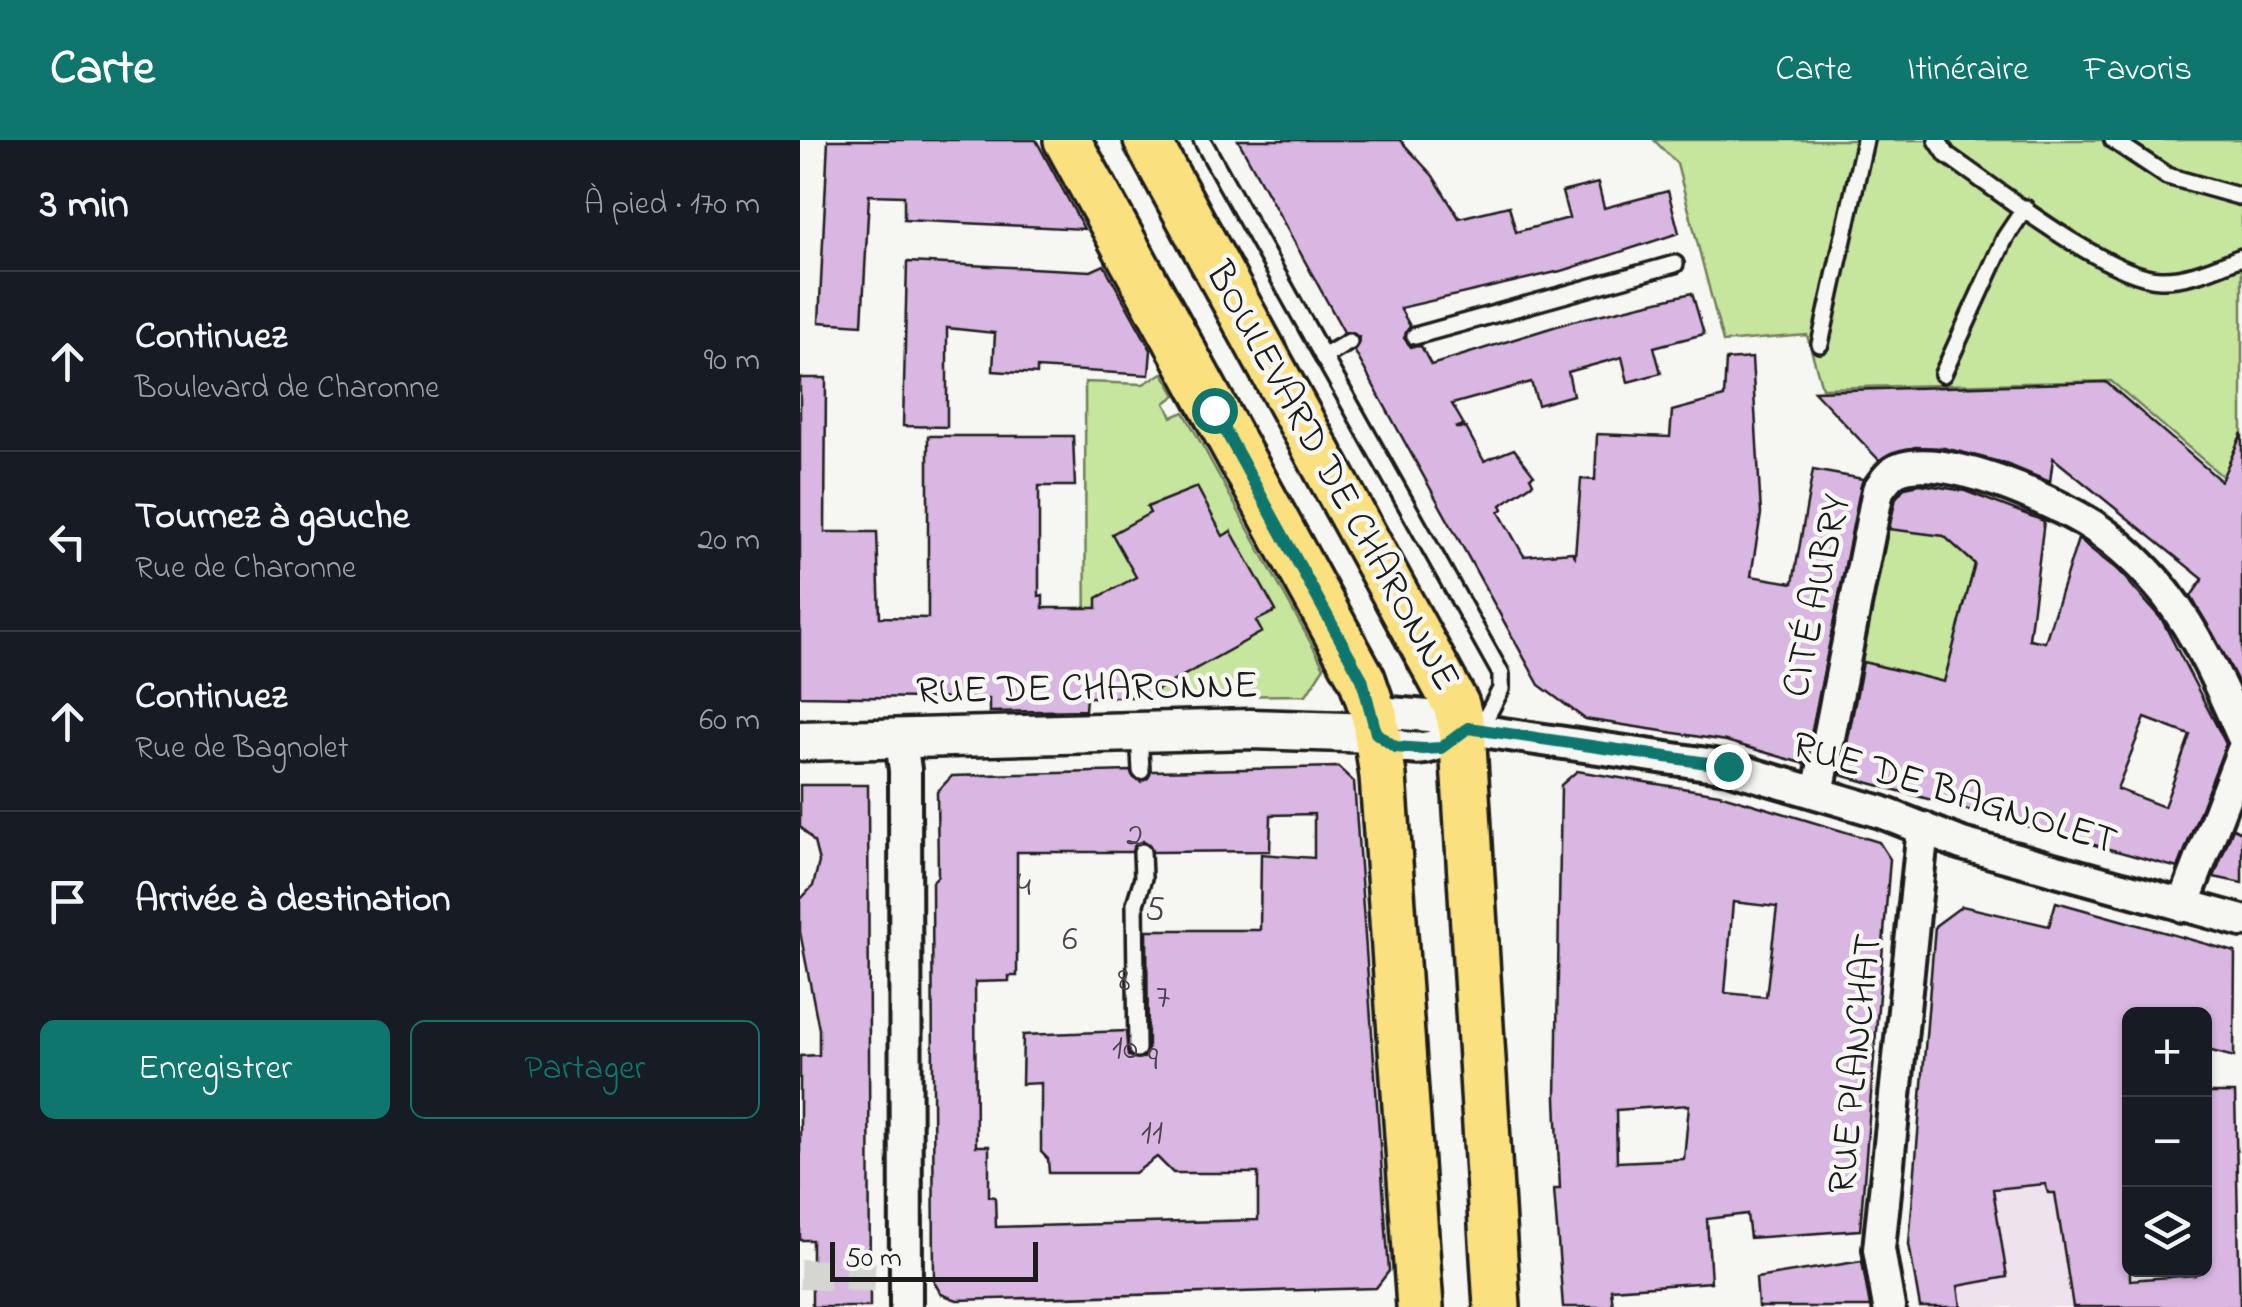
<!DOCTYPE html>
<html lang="fr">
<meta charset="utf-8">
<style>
body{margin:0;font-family:"Indie Flower",sans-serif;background:#20242c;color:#f1f3f6}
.controls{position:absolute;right:30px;bottom:30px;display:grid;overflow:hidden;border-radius:15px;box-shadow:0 2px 8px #0004}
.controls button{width:90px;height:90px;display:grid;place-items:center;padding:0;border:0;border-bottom:2px solid #363941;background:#171b24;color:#f1f3f6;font:50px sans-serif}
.scale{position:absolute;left:30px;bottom:25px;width:208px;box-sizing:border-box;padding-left:10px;border:5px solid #1c1c1c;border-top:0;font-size:28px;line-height:35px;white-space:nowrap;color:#1c1c1c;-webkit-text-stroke:8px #f6f6f2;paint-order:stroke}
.stop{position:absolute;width:30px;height:30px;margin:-22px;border:8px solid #0f766e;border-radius:50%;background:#fff}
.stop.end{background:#0f766e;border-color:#fff;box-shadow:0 2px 10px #0008}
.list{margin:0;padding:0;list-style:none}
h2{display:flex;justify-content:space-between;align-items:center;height:130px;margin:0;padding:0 40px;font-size:42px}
h2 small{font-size:32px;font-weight:400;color:#9ea1a6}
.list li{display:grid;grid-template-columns:65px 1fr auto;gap:30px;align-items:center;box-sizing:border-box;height:180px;padding:0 40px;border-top:2px solid #363941}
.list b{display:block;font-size:38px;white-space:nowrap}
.list p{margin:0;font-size:32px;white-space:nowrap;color:#9ea1a6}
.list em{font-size:32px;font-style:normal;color:#9ea1a6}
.actions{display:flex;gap:20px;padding:30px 40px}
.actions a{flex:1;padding:22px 0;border:2px solid #0f766e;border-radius:15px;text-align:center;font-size:35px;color:#0f766e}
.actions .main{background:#0f766e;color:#fff}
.icon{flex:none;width:55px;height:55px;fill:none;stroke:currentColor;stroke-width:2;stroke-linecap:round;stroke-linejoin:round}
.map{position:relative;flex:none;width:1442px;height:1167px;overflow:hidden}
header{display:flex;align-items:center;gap:60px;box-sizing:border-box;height:140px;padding:0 50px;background:#0f766e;color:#fff}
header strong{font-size:48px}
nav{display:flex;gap:55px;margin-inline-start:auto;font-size:35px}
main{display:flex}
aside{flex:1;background:#171b24}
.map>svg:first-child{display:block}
</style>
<header>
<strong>Carte</strong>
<nav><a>Carte</a><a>Itinéraire</a><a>Favoris</a></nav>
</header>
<main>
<aside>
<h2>3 min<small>À pied · 170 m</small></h2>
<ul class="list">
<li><svg class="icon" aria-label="ahead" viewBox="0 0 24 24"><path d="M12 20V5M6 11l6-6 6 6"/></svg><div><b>Continuez</b><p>Boulevard de Charonne</p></div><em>90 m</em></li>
<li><svg class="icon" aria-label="left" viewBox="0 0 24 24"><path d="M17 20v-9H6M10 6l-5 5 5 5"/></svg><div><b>Tournez à gauche</b><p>Rue de Charonne</p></div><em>20 m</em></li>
<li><svg class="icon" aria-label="ahead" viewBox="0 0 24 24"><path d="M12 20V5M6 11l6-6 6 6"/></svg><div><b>Continuez</b><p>Rue de Bagnolet</p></div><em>60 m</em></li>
<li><svg class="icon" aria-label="arrive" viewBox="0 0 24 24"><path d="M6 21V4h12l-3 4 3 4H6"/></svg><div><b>Arrivée à destination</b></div></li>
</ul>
<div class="actions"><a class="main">Enregistrer</a><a>Partager</a></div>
</aside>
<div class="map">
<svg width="1442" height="1167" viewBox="0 0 1442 1167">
<rect width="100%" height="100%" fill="#f6f6f2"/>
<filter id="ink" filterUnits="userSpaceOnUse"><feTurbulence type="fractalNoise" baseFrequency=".01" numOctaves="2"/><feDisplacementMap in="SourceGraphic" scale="20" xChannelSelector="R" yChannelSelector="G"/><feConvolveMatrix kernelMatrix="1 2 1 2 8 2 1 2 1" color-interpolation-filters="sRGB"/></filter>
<g filter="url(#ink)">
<!-- built -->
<polygon fill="#eee3ed" points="1319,1028 1327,1167 1119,1167 1109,1104 1114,1048"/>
<!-- green -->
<g fill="#c6e59d" stroke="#71805c" stroke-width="2.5">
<polygon points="854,0 1442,0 1442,292 1423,337 1311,241 1022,248 1007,195 923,202 877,24"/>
<polygon points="363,233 376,255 365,263 372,277 384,272 524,527 506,555 286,557 285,242 343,244"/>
<polygon points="1080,388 1144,395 1175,424 1144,542 1053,519"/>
</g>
<!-- building -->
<g fill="#dab7e2" stroke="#1c1c1c" stroke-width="2.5" fill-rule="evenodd">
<polygon points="28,0 236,0 284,89 104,80 104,56 69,55 62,185 19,182"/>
<polygon points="438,0 600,0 633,36 659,78 709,66 716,92 769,78 762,52 798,43 804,68 868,51 879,93 765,130 600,168 610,186 604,198 611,207 621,206 631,225 773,181 892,153 904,194 854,207 861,233 828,242 822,217 768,232 773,255 738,265 731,242 652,264 664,285 655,288 666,288 684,321 714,309 734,335 730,337 733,343 701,365 703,369 699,372 724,416 772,412 775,416 781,339 795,340 797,294 870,297 872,271 924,257 926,220 952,218 961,374 951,436 993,443 1013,330 1063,339 1005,624 926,601 785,579 739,545 555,212 559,197 544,192"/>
<polygon points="107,122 291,131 304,125 351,210 349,235 237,228 237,234 193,231 195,193 147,188 147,287 103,286"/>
<polygon points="0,238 26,238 25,392 77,392 80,477 128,478 128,296 273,296 275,346 239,346 239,456 243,455 243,468 297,468 297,458 336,437 312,394 350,373 347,367 397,347 423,396 431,391 476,471 456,481 462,492 354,552 354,557 286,557 285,570 189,572 189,559 0,556"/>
<polygon points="1306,242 1421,341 1442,293 1442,549 1391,456 1403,439 1253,318 1250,342 1204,323 1144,308 1115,307 1079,320 1014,251"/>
<path d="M1120,344L1165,351L1244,381L1229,499L1245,502L1278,399L1319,431L1362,480L1426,604L1378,728L1041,635L1063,522L1144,542L1175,424L1144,396L1089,389L1096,358L1105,347ZM1345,578L1390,595L1364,667L1317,649Z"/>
<path d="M538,627L554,642L589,1131L576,1148L157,1160L141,1154L134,1142L132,742L138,736L137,652L152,636L330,631L341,642L352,631ZM514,674V718L461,714L460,790H347L348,909L344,918L328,916L326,891L223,895L222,944L241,943V1012L248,1019L249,1033H335L357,1017L373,1033H458V1080L196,1087L195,1057L189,1056V1006H176L175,842L209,841V836H217V712H331L343,701L353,712L470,711L471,675Z"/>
<path d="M777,631L919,654L1079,702L1090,719L1060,1090L950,1098L947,1074L907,1079L911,1142L811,1149L813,1167H763L754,1049H760L756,958L761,645ZM933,762L977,767L966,857L925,853ZM889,965L884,1019L817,1022L816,970Z"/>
<polygon points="0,645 68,645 70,1167 12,1167 12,1100 0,1100 0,916 19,915 19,889 0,792 0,760 13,746 19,722 14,702 0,686"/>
<polygon points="1433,688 1442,692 1442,743 1414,737"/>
<polygon points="1256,762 1435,812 1434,917 1404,909 1404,874 1330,874 1330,1140 1395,1135 1395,1130 1404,1130 1404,953 1435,953 1440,1167 1273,1167 1255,1053 1248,1053 1245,1044 1193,1049 1207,1137 1158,1146 1161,1167 1120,1167 1109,1104 1135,786 1162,766 1249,786"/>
<polygon points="1062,1121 1070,1167 958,1167 956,1138"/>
</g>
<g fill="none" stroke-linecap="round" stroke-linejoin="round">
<!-- minor-tunnel -->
<polyline stroke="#d5d5d2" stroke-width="30" stroke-dasharray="30 15" stroke-linecap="butt" points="0,1134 104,1138"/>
<!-- service casing -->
<g stroke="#1c1c1c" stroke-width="22">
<g id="service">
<polyline points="402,0 701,534 701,549 680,589"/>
<path d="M1137,0L1147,15C1193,46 1308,138 1360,139C1389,140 1415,127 1442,117"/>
<polyline points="1313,0 1367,36 1442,57"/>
<polyline points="615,196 875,124"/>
<polyline points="1020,204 1065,0"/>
<polyline points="523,217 549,202"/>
<polyline points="1143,234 1205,98 1225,68"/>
<polyline points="339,591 341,631"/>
<polyline points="337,909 335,764 343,738 342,712"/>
</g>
</g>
<!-- minor casing -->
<g stroke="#1c1c1c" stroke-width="38">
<g id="minor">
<path d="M662,588C635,613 607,616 576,593L590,573L641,577L662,588L928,627L1081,672L1162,704L1442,781"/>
<polyline points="101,600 105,630 106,1167"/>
<path d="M1018,653L1078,350C1084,342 1089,333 1099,329C1144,311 1254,361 1293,386C1320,404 1346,429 1366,454C1398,495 1421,547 1442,595"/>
<polyline points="1383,766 1442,612"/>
<polyline points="1089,1167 1079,1109 1123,688"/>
</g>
</g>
<!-- tertiary casing -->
<g stroke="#1c1c1c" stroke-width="45">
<polyline id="tertiary" points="0,601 450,589 576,593"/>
</g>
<!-- primary casing -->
<g stroke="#1c1c1c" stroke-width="52">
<g id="primary">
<polyline points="267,0 562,539 574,574 583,636 620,1167"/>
<polyline points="347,0 656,565 662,588 697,1167"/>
</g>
</g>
<!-- service -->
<use href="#service" stroke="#f6f6f2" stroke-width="15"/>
<!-- minor -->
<use href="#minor" stroke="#f6f6f2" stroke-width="30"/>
<!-- tertiary -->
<use href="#tertiary" stroke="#f6f6f2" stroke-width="38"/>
<!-- primary -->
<use href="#primary" stroke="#fbe080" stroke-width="45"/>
</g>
</g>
<g fill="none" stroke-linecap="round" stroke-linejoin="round" filter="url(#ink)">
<!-- route -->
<polyline stroke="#0f766e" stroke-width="12" points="414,270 562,539 576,593 595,607 624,609 641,608 668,588 928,626"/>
</g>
<g text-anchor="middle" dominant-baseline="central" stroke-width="9" stroke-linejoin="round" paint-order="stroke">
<!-- number labels -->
<g font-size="35" fill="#4c434e">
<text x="335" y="696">2</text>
<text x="224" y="746">4</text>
<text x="355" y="771">5</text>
<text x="270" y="800">6</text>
<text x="324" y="841">8</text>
<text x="363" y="858">7</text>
<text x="325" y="909">10</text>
<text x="353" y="920">9</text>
<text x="352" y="994">11</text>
</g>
<!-- street labels -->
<g font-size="40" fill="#1c1c1c" stroke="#f6f6f2">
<text transform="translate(531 337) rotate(61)">BOULEVARD DE CHARONNE</text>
<text transform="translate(1018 456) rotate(-78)">CITÉ AUBRY</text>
<text transform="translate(287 550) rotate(-1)">RUE DE CHARONNE</text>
<text transform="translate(1154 655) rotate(17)">RUE DE BAGNOLET</text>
<text transform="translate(1057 924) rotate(-84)">RUE PLANCHAT</text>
</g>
</g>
</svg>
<div class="controls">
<button>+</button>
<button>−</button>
<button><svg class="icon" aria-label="layers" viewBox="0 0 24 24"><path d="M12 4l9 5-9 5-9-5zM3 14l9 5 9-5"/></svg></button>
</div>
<div class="scale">50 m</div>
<div class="stop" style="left:414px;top:270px"></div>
<div class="stop end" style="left:928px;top:626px"></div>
</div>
</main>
